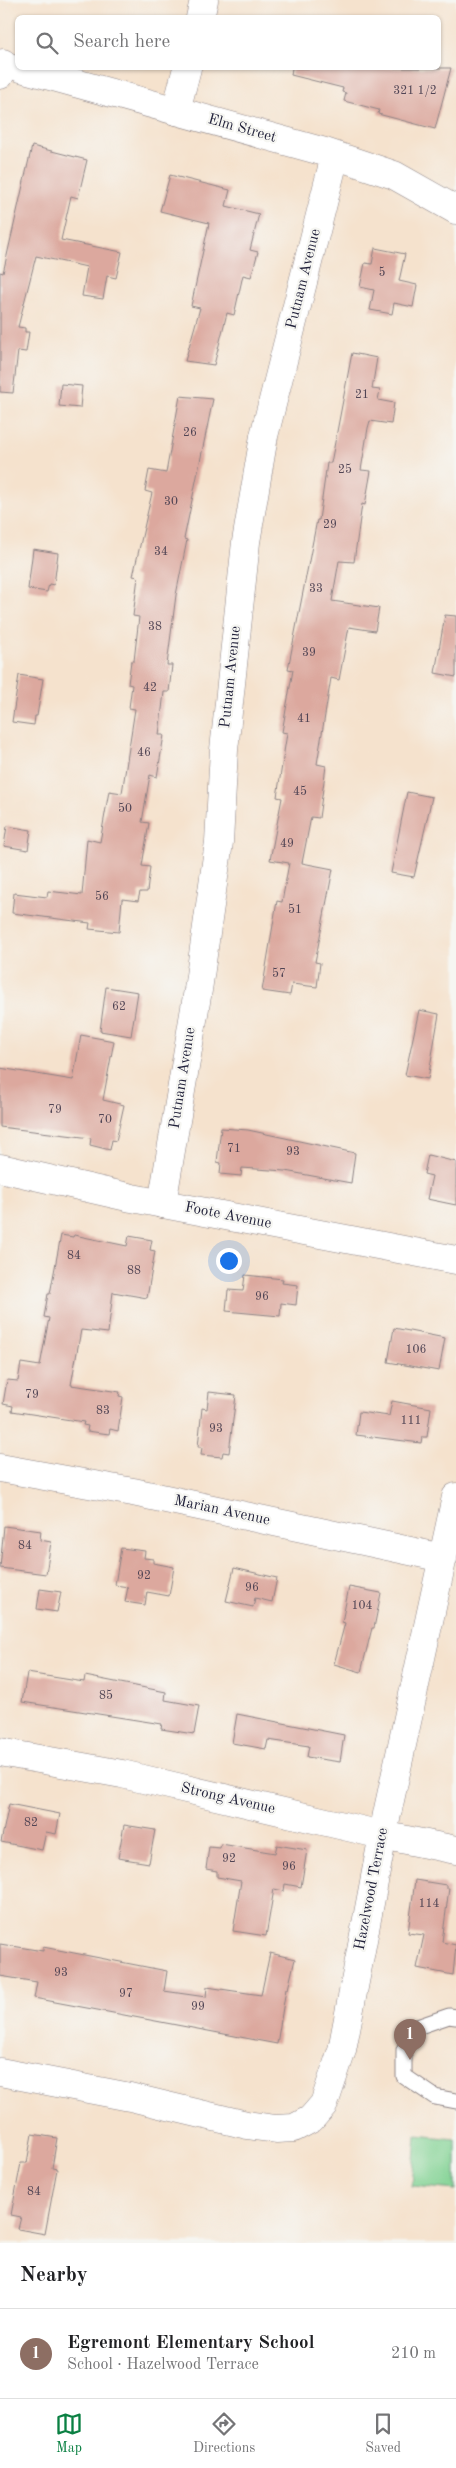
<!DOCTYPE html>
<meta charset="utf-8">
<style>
body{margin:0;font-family:"Old Standard TT",serif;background:#f2f2f2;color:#202124}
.you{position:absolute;left:228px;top:1260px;width:18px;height:18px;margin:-12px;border:4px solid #fff;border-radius:50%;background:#1a73e8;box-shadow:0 0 0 8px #1a73e833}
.badge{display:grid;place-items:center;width:32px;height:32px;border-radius:50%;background:#0b8043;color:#fff;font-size:16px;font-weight:700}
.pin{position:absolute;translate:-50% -41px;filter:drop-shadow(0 1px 2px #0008)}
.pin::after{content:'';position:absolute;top:26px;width:18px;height:15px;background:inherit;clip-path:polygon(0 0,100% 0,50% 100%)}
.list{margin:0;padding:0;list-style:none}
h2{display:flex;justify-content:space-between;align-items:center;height:65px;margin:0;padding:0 20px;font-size:21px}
h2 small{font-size:16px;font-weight:400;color:#757577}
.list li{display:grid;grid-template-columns:32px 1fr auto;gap:15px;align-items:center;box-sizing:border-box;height:90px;padding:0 20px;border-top:1px solid #e0e0e0}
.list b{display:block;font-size:19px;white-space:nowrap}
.list p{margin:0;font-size:16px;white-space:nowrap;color:#757577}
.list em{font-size:16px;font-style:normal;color:#757577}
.icon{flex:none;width:28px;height:28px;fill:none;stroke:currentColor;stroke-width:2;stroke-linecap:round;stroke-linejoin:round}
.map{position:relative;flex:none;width:456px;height:2243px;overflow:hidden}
.search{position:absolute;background:#fff;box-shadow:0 1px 4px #0004;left:15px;right:15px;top:15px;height:55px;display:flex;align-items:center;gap:12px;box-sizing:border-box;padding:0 18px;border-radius:8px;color:#757577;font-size:19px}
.sheet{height:155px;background:#fff}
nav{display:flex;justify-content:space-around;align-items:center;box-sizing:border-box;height:70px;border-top:1px solid #e0e0e0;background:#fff;font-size:14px;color:#757577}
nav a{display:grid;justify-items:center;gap:2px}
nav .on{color:#0b8043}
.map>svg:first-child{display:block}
</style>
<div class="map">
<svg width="456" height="2243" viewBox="0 0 456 2243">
<rect width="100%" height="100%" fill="#f6f6f2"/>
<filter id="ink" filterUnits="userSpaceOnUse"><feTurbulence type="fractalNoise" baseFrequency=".02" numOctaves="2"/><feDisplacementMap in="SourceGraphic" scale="10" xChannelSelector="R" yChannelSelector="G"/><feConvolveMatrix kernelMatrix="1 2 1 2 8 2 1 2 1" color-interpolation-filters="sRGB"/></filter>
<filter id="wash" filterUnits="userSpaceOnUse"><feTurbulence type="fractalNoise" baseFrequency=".0096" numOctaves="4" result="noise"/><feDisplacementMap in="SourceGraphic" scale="20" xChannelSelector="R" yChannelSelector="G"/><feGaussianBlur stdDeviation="1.12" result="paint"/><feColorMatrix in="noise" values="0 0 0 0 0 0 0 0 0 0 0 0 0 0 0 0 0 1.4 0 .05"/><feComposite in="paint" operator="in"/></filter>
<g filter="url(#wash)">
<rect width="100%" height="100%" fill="#f5e2cd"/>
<!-- green -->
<polygon fill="#81d293" stroke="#527a67" points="416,2135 456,2139 456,2190 412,2186"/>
<g id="blocks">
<!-- building -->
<g fill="#dca89e">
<polygon points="292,68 451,68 435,129 378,114 379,110 344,101 346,93 342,92 343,88 291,75"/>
<polygon points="32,146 87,160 78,198 71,196 61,240 122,252 116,278 107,276 103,299 82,296 87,267 36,256 18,327 25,328 25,332 29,332 26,352 18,351 13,393 0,392 0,272 3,273"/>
<polygon points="170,175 230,190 226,206 259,214 250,250 258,252 251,277 243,275 234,315 227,313 214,365 185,361 200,308 191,306 209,223 160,211"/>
<polygon points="375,248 405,254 399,281 417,285 413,307 394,303 392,314 370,310 374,290 360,287 365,263 372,264"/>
<polygon points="352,353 377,358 372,389 380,390 378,400 394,403 391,424 370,421 368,428 361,470 371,471 365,505 362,504 354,562 339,561 332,601 379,608 375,631 349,627 339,680 331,678 317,764 326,766 319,818 311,817 302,863 333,869 315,962 320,963 317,987 292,984 290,995 262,991 277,901 282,902 289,863 270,860 282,798 277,797 287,733 282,732 293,670 288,669 317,520 319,520 327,463 331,463"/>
<polygon points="61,384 82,386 80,408 59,406"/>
<polygon points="180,396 213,399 184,539 187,540 176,595 167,665 172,665 169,692 164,692 159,735 164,735 157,777 150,775 142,822 149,823 142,866 150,867 147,892 140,892 138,901 122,899 119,932 89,929 90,923 12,913 14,893 47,897 48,891 82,895 87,839 100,842 109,791 122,793 135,709 129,708 132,685 128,684 131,661 134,661 139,617 133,616 138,577 133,576 152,493 145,491 149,470 166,473"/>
<polygon points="33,549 58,553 54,585 49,584 47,592 28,589"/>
<polygon points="445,615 456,616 456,677 435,673"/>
<polygon points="19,675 43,679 37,716 35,716 34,725 12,722"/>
<polygon points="407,792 432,797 414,877 391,873"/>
<polygon points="7,826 31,830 28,850 4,846"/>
<polygon points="106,987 138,992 131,1036 100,1031"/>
<polygon points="419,1010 439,1014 428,1079 405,1075"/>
<polygon points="81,1035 114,1041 103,1100 124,1105 116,1141 112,1140 110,1150 90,1145 91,1138 0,1127 0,1068 73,1080"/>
<polygon points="221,1128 248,1130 355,1153 351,1183 285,1171 242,1168 241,1176 220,1174 221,1163 217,1162"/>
<polygon points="428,1155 456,1162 456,1205 427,1199 432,1176 424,1174"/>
<polygon points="61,1235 73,1237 74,1235 127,1246 129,1236 152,1240 150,1250 155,1251 147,1298 113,1292 108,1333 81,1330 71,1385 120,1392 119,1396 123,1397 118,1431 110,1429 109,1434 87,1431 88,1426 83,1425 84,1422 12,1411 13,1406 3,1404 7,1380 18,1381 21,1363 40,1366 49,1318 44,1317 48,1294 50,1294"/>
<polygon points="245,1275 283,1279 282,1283 298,1285 296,1305 281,1303 280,1316 226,1311 228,1290 243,1291"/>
<polygon points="394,1328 445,1338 439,1371 388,1362"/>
<polygon points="209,1392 236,1395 229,1453 223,1452 222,1457 201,1455 202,1447 198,1447 202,1408 207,1409"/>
<polygon points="392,1401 431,1408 427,1437 422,1437 421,1443 356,1435 359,1412 389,1416"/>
<polygon points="4,1526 41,1531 40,1540 51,1542 46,1574 0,1568"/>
<polygon points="121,1548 145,1551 144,1558 153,1559 153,1563 174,1567 169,1596 147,1592 145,1605 125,1602 128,1587 115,1585"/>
<polygon points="234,1568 277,1578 272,1602 255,1598 253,1607 226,1601"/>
<polygon points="349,1587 381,1593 374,1628 372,1628 361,1672 334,1664 345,1623 342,1622"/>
<polygon points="40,1589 61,1592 57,1612 37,1609"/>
<polygon points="27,1673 84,1682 85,1676 166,1692 165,1700 199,1706 194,1734 161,1729 162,1724 22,1702"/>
<polygon points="237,1714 344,1735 340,1762 307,1757 309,1746 268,1740 266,1749 232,1743"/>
<polygon points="9,1804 60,1814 56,1834 46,1832 42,1850 1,1842"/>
<polygon points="124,1825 155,1830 149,1863 118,1858"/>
<polygon points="221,1844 275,1853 277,1845 307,1850 301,1887 285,1884 284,1891 274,1889 266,1936 233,1931 241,1881 217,1877 217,1871 206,1869 209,1847 220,1848"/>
<polygon points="415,1880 446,1885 446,1888 449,1888 442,1942 456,1945 453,1975 417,1968 424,1935 408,1933"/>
<polygon points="0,1944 43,1951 43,1947 167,1971 164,1991 206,1997 207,1987 261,1995 270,1953 295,1959 288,1989 286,1989 277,2044 34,1998 37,1982 0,1976"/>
<polygon points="32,2134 57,2138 52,2168 57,2169 45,2234 18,2229 21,2217 11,2215 21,2163 27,2163"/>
</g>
</g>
</g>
<g filter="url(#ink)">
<use href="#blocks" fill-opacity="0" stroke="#8c8284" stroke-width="1"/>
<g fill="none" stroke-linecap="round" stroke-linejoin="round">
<!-- service casing -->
<g stroke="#8c8284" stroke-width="17">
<polyline id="service" points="456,2017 449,2016 417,2027 404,2050 404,2076 435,2097 456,2101"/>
</g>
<!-- minor casing -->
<g stroke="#8c8284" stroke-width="29">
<g id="minor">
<polyline points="0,75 3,63"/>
<polyline points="0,1168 132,1198 456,1260"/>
<polyline points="162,1204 198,990 219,842 224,750 246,542 264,436 335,156"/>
<polyline points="0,1468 133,1492 443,1558"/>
<polyline points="0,1752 122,1774 382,1835 456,1850"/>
<polyline points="0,2072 130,2097 247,2125 276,2129 294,2128 311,2119 324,2104 342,2050 387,1814 456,1497"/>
</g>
</g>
<!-- tertiary casing -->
<g stroke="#8c8284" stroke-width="29">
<g id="tertiary">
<polyline points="200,18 204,0"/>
<polyline points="21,68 325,152 394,175 456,210"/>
<polyline points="176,111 187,68"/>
</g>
</g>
<!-- service -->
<use href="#service" stroke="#fff" stroke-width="15"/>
<!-- minor -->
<use href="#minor" stroke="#fff" stroke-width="28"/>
<!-- tertiary -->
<use href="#tertiary" stroke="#fff" stroke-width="28"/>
</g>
</g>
<g text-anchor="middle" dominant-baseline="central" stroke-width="4.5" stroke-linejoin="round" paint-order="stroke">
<!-- number labels -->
<g font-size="12" fill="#504454">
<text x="415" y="91">321 1/2</text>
<text x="382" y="273">5</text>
<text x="362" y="395">21</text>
<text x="190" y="433">26</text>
<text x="345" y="470">25</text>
<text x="171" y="502">30</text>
<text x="330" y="525">29</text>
<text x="161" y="552">34</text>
<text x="316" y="589">33</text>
<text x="155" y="627">38</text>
<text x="309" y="653">39</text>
<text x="150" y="688">42</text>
<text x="304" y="719">41</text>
<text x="144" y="753">46</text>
<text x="300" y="792">45</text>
<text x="125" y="809">50</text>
<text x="287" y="844">49</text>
<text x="102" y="897">56</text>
<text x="295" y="910">51</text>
<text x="279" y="974">57</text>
<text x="119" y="1007">62</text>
<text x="55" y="1110">79</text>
<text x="105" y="1120">70</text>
<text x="234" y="1149">71</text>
<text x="293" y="1152">93</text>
<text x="74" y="1256">84</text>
<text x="134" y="1271">88</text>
<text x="262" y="1297">96</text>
<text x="416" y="1350">106</text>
<text x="32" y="1395">79</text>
<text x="103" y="1411">83</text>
<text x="411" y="1421">111</text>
<text x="216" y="1429">93</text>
<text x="25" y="1546">84</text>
<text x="144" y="1576">92</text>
<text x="252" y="1588">96</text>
<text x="362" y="1606">104</text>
<text x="106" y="1696">85</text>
<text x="31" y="1823">82</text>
<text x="229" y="1859">92</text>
<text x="289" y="1867">96</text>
<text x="429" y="1904">114</text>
<text x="61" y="1973">93</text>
<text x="126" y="1994">97</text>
<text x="198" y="2007">99</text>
<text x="34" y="2192">84</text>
</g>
<!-- street labels -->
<g font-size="15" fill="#22223b" stroke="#f6f6f2">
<text transform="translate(242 129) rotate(16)">Elm Street</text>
<text transform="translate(304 279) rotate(-76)">Putnam Avenue</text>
<text transform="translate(231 677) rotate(-84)">Putnam Avenue</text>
<text transform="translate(183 1078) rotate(-81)">Putnam Avenue</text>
<text transform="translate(228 1216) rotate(11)">Foote Avenue</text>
<text transform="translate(222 1511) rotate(12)">Marian Avenue</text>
<text transform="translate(228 1799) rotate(13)">Strong Avenue</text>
<text transform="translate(372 1889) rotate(-79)">Hazelwood Terrace</text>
</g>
</g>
</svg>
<div class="you"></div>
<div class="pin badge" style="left:410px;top:2060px;background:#8d6e63">1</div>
<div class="search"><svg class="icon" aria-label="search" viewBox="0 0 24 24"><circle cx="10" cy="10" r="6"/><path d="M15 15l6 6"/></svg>Search here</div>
</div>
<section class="sheet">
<h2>Nearby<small></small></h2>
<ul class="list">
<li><span class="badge" style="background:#8d6e63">1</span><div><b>Egremont Elementary School</b><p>School · Hazelwood Terrace</p></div><em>210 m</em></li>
</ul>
</section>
<nav>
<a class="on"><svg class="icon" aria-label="map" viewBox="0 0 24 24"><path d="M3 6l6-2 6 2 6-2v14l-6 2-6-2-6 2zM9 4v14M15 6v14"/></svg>Map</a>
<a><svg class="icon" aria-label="directions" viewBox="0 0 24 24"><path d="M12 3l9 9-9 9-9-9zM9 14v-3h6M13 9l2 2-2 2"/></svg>Directions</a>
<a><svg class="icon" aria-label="saved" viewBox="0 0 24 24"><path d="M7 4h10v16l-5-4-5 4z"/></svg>Saved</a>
</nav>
